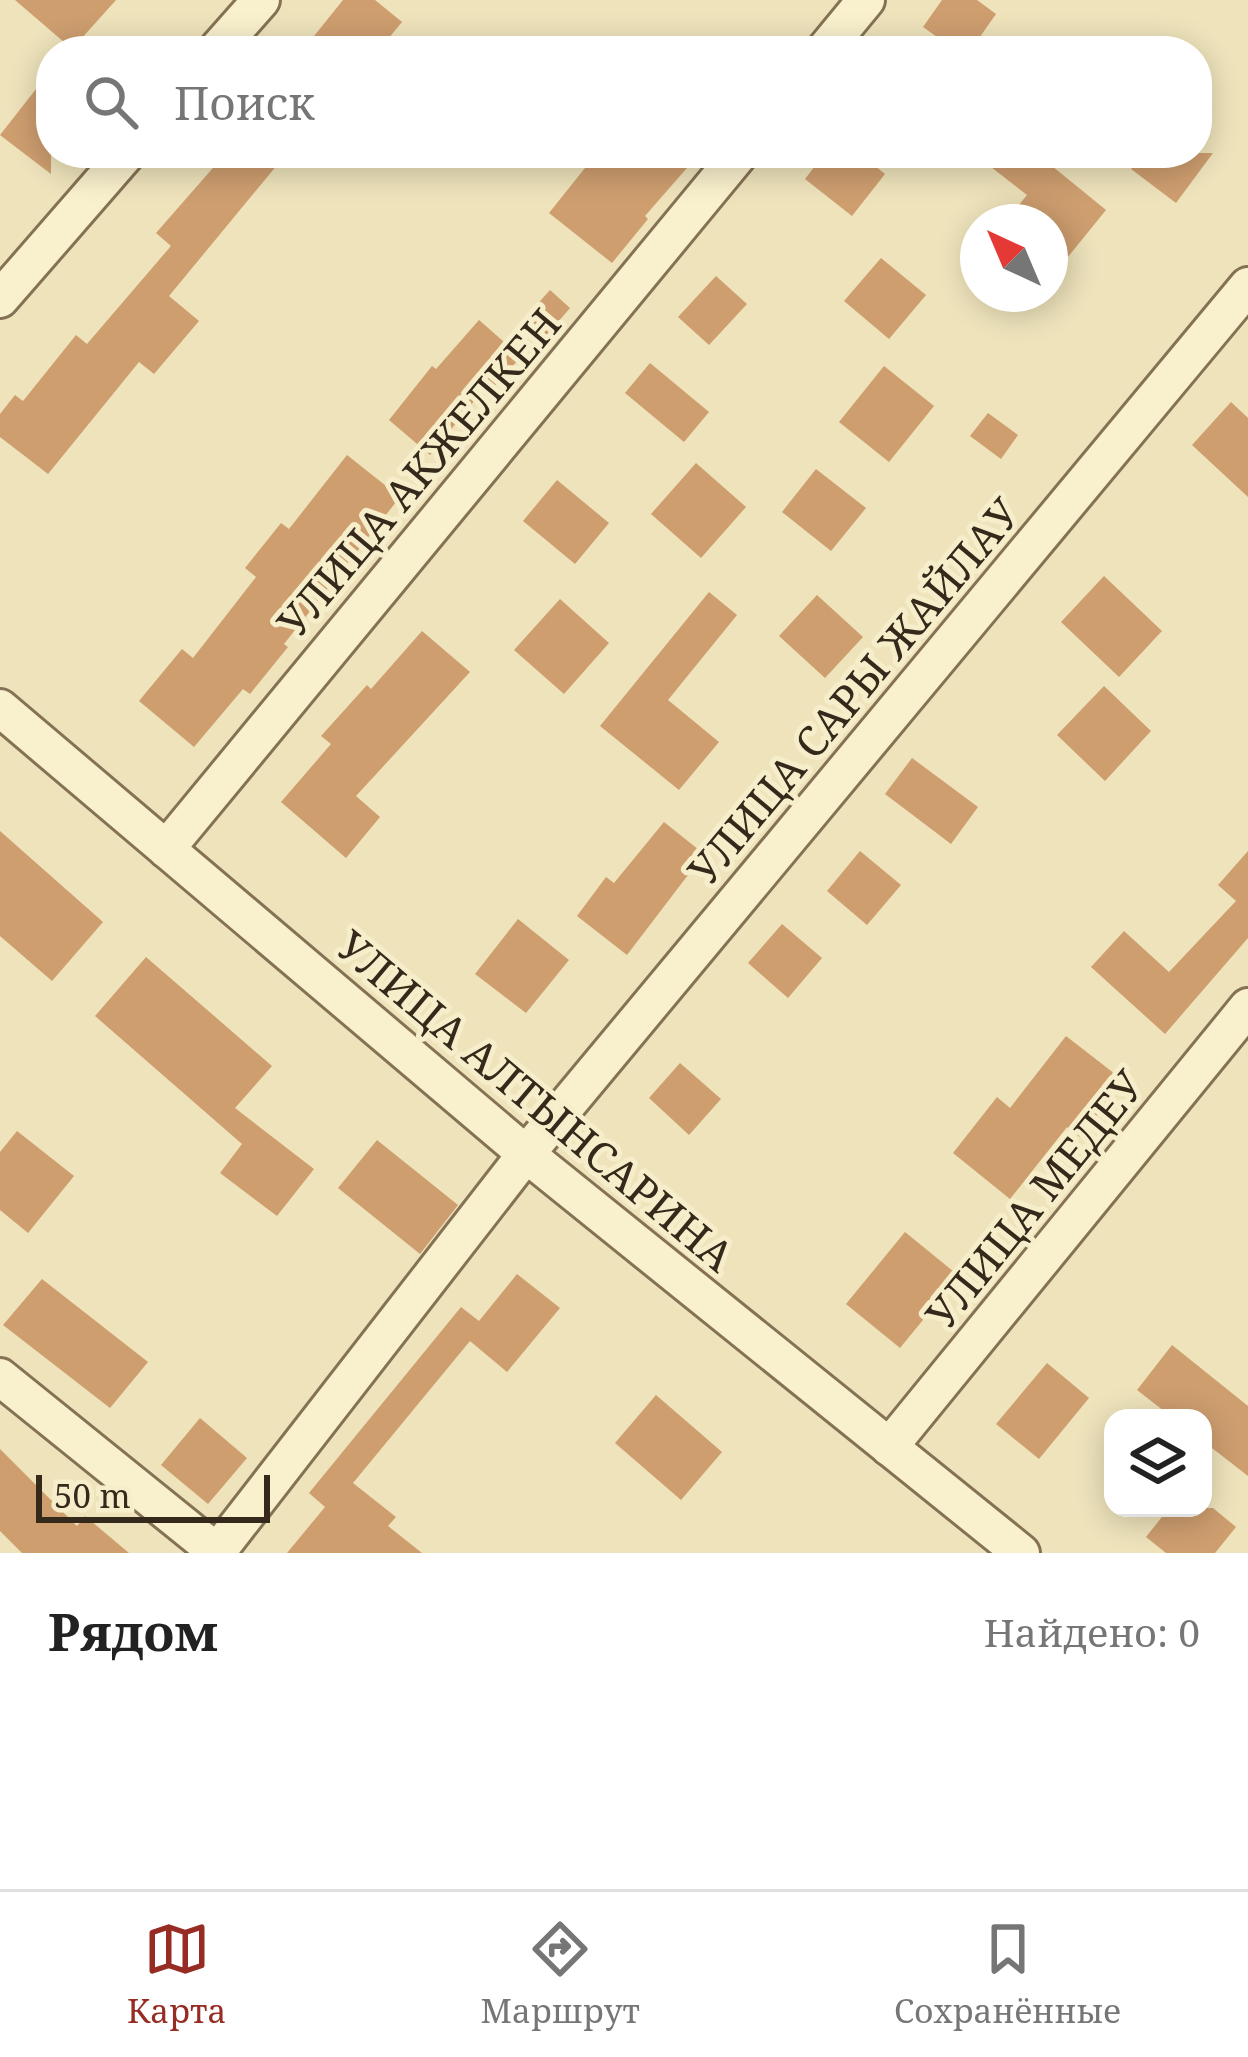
<!DOCTYPE html>
<html lang="ru">
<meta charset="utf-8">
<style>
body{margin:0;font-family:"Noto Serif",serif;background:#f2f2f2;color:#222}
.controls{position:absolute;right:36px;bottom:36px;display:grid;overflow:hidden;border-radius:24px;box-shadow:0 6px 30px #0003}
.controls button{width:108px;height:108px;display:grid;place-items:center;padding:0;border:0;border-bottom:3px solid #e0e0e0;background:#fff;color:#222;font:60px sans-serif}
.compass{position:absolute;left:960px;top:204px;width:108px;height:108px;border-radius:50%;background:#fff;box-shadow:0 6px 30px #0003;rotate:316deg}
.scale{position:absolute;left:36px;bottom:30px;width:234px;box-sizing:border-box;padding-left:12px;border:6px solid #34291a;border-top:0;font-size:33px;line-height:42px;white-space:nowrap;color:#34291a;-webkit-text-stroke:9px #f6edca;paint-order:stroke}
.list{margin:0;padding:0;list-style:none}
h2{display:flex;justify-content:space-between;align-items:center;height:156px;margin:0;padding:0 48px;font-size:51px}
h2 small{font-size:39px;font-weight:400;color:#767676}
.icon{flex:none;width:66px;height:66px;fill:none;stroke:currentColor;stroke-width:2;stroke-linecap:round;stroke-linejoin:round}
.map{position:relative;flex:none;width:1248px;height:1553px;overflow:hidden}
.search{position:absolute;background:#fff;box-shadow:0 6px 30px #0003;left:36px;right:36px;top:36px;height:132px;display:flex;align-items:center;gap:30px;box-sizing:border-box;padding:0 42px;border-radius:48px;color:#767676;font-size:45px}
.sheet{height:336px;background:#fff}
nav{display:flex;justify-content:space-around;align-items:center;box-sizing:border-box;height:168px;border-top:3px solid #e0e0e0;background:#fff;font-size:33px;color:#767676}
nav a{display:grid;justify-items:center;gap:6px}
nav .on{color:#962c23}
.map>svg:first-child{display:block}
</style>
<div class="map">
<svg width="1248" height="1553" viewBox="0 0 1248 1553">
<rect width="100%" height="100%" fill="#eee3bb"/>
<!-- building -->
<g fill="#ce9e6f">
<polygon points="15,0 116,0 72,49"/>
<polygon points="343,0 375,0 402,22 378,51 302,51"/>
<polygon points="942,0 977,0 996,14 970,51 957,51 923,27"/>
<polygon points="51,70 51,174 0,135"/>
<polygon points="226,153 287,153 169,296 199,321 154,374 139,362 48,474 0,437 0,414 15,395 23,401 76,335 87,344 171,246 156,233"/>
<polygon points="597,153 700,153 645,216 648,219 612,263 549,213"/>
<polygon points="825,153 859,153 885,174 852,216 805,179"/>
<polygon points="973,153 1036,153 1106,210 1050,279 1050,222 1005,222 1027,195"/>
<polygon points="1143,153 1213,153 1176,203 1131,169"/>
<polygon points="881,258 926,295 889,339 844,301"/>
<polygon points="716,276 747,304 709,345 678,317"/>
<polygon points="550,290 570,308 547,335 526,317"/>
<polygon points="479,320 521,357 484,397 480,394 430,455 389,420 432,366 436,369"/>
<polygon points="650,363 709,412 684,442 625,393"/>
<polygon points="884,366 934,406 889,462 839,422"/>
<polygon points="1231,402 1248,418 1248,497 1192,445"/>
<polygon points="988,413 1018,435 1001,459 970,436"/>
<polygon points="347,455 400,497 284,644 288,647 250,694 243,689 194,747 139,701 182,649 193,658 256,577 245,568 281,523 289,529"/>
<polygon points="696,463 746,507 701,558 651,514"/>
<polygon points="816,469 866,508 831,551 782,512"/>
<polygon points="557,480 609,523 575,564 523,521"/>
<polygon points="1104,576 1162,631 1119,677 1061,622"/>
<polygon points="709,592 737,615 668,700 719,742 679,790 600,726"/>
<polygon points="817,595 863,637 825,678 779,636"/>
<polygon points="560,599 609,643 564,694 514,650"/>
<polygon points="422,631 470,672 356,796 380,817 346,858 281,802 331,744 321,736 367,685 371,689"/>
<polygon points="1104,686 1151,731 1105,781 1057,735"/>
<polygon points="912,758 978,807 951,844 885,794"/>
<polygon points="664,822 704,854 627,955 577,916 606,877 614,883"/>
<polygon points="0,831 103,922 52,981 0,936"/>
<polygon points="860,851 901,885 867,925 827,891"/>
<polygon points="1248,851 1248,938 1165,1034 1091,967 1124,931 1169,972 1236,901 1218,885"/>
<polygon points="518,919 569,960 526,1013 475,974"/>
<polygon points="782,924 822,958 788,998 748,963"/>
<polygon points="146,957 272,1066 235,1108 314,1169 277,1216 220,1173 242,1144 95,1016"/>
<polygon points="1066,1036 1124,1081 1080,1137 1067,1127 1010,1199 953,1153 997,1097 1010,1108"/>
<polygon points="680,1063 721,1099 689,1135 649,1098"/>
<polygon points="17,1131 74,1176 28,1233 0,1210 0,1152"/>
<polygon points="377,1140 458,1205 420,1254 338,1188"/>
<polygon points="905,1232 959,1276 900,1348 846,1304"/>
<polygon points="517,1274 560,1308 507,1372 470,1341 353,1483 396,1517 388,1526 422,1553 287,1553 325,1507 309,1493 461,1307 479,1321"/>
<polygon points="42,1279 148,1362 110,1408 3,1325"/>
<polygon points="1172,1345 1248,1406 1248,1476 1203,1441 1203,1418 1173,1418 1137,1390"/>
<polygon points="1047,1363 1089,1398 1039,1459 996,1424"/>
<polygon points="656,1395 722,1452 681,1500 615,1443"/>
<polygon points="200,1418 247,1458 208,1504 161,1465"/>
<polygon points="0,1449 77,1526 85,1516 129,1553 22,1553 0,1531"/>
<polygon points="1169,1508 1213,1508 1236,1527 1215,1553 1166,1553 1146,1537"/>
</g>
<g fill="none" stroke-linecap="round" stroke-linejoin="round">
<!-- street casing -->
<g stroke="#857255" stroke-width="42">
<g id="street">
<polyline points="216,51 261,0"/>
<polyline points="824,51 866,0"/>
<polyline points="0,299 127,153"/>
<polyline points="0,708 526,1154 1021,1553"/>
<polyline points="166,849 740,153"/>
<polyline points="0,1377 218,1553"/>
<polyline points="889,1447 1248,1007"/>
<polyline points="217,1552 526,1154 1248,286"/>
</g>
</g>
<!-- street -->
<use href="#street" stroke="#f9f0cd" stroke-width="36"/>
</g>
<g text-anchor="middle" dominant-baseline="central" stroke-width="10" stroke-linejoin="round" paint-order="stroke">
<!-- street labels -->
<g font-size="42" fill="#34291a" stroke="#f6edca">
<text transform="translate(418 472) rotate(-50)">УЛИЦА АКЖЕЛКЕН</text>
<text transform="translate(853 691) rotate(-50)">УЛИЦА САРЫ ЖАЙЛАУ</text>
<text transform="translate(536 1100) rotate(40)">УЛИЦА АЛТЫНСАРИНА</text>
<text transform="translate(1034 1199) rotate(-51)">УЛИЦА МЕДЕУ</text>
</g>
</g>
</svg>
<div class="controls">
<button><svg class="icon" aria-label="layers" viewBox="0 0 24 24"><path d="M12 4l9 5-9 5-9-5zM3 14l9 5 9-5"/></svg></button>
</div>
<svg class="compass" viewBox="-18 -18 36 36"><path d="M0-13l5 13h-10z" fill="#e53935"/><path d="M0 13l5-13h-10z" fill="#767676"/></svg>
<div class="scale">50 m</div>
<div class="search"><svg class="icon" aria-label="search" viewBox="0 0 24 24"><circle cx="10" cy="10" r="6"/><path d="M15 15l6 6"/></svg>Поиск</div>
</div>
<section class="sheet">
<h2>Рядом<small>Найдено: 0</small></h2>
<ul class="list">
</ul>
</section>
<nav>
<a class="on"><svg class="icon" aria-label="map" viewBox="0 0 24 24"><path d="M3 6l6-2 6 2 6-2v14l-6 2-6-2-6 2zM9 4v14M15 6v14"/></svg>Карта</a>
<a><svg class="icon" aria-label="directions" viewBox="0 0 24 24"><path d="M12 3l9 9-9 9-9-9zM9 14v-3h6M13 9l2 2-2 2"/></svg>Маршрут</a>
<a><svg class="icon" aria-label="saved" viewBox="0 0 24 24"><path d="M7 4h10v16l-5-4-5 4z"/></svg>Сохранённые</a>
</nav>
